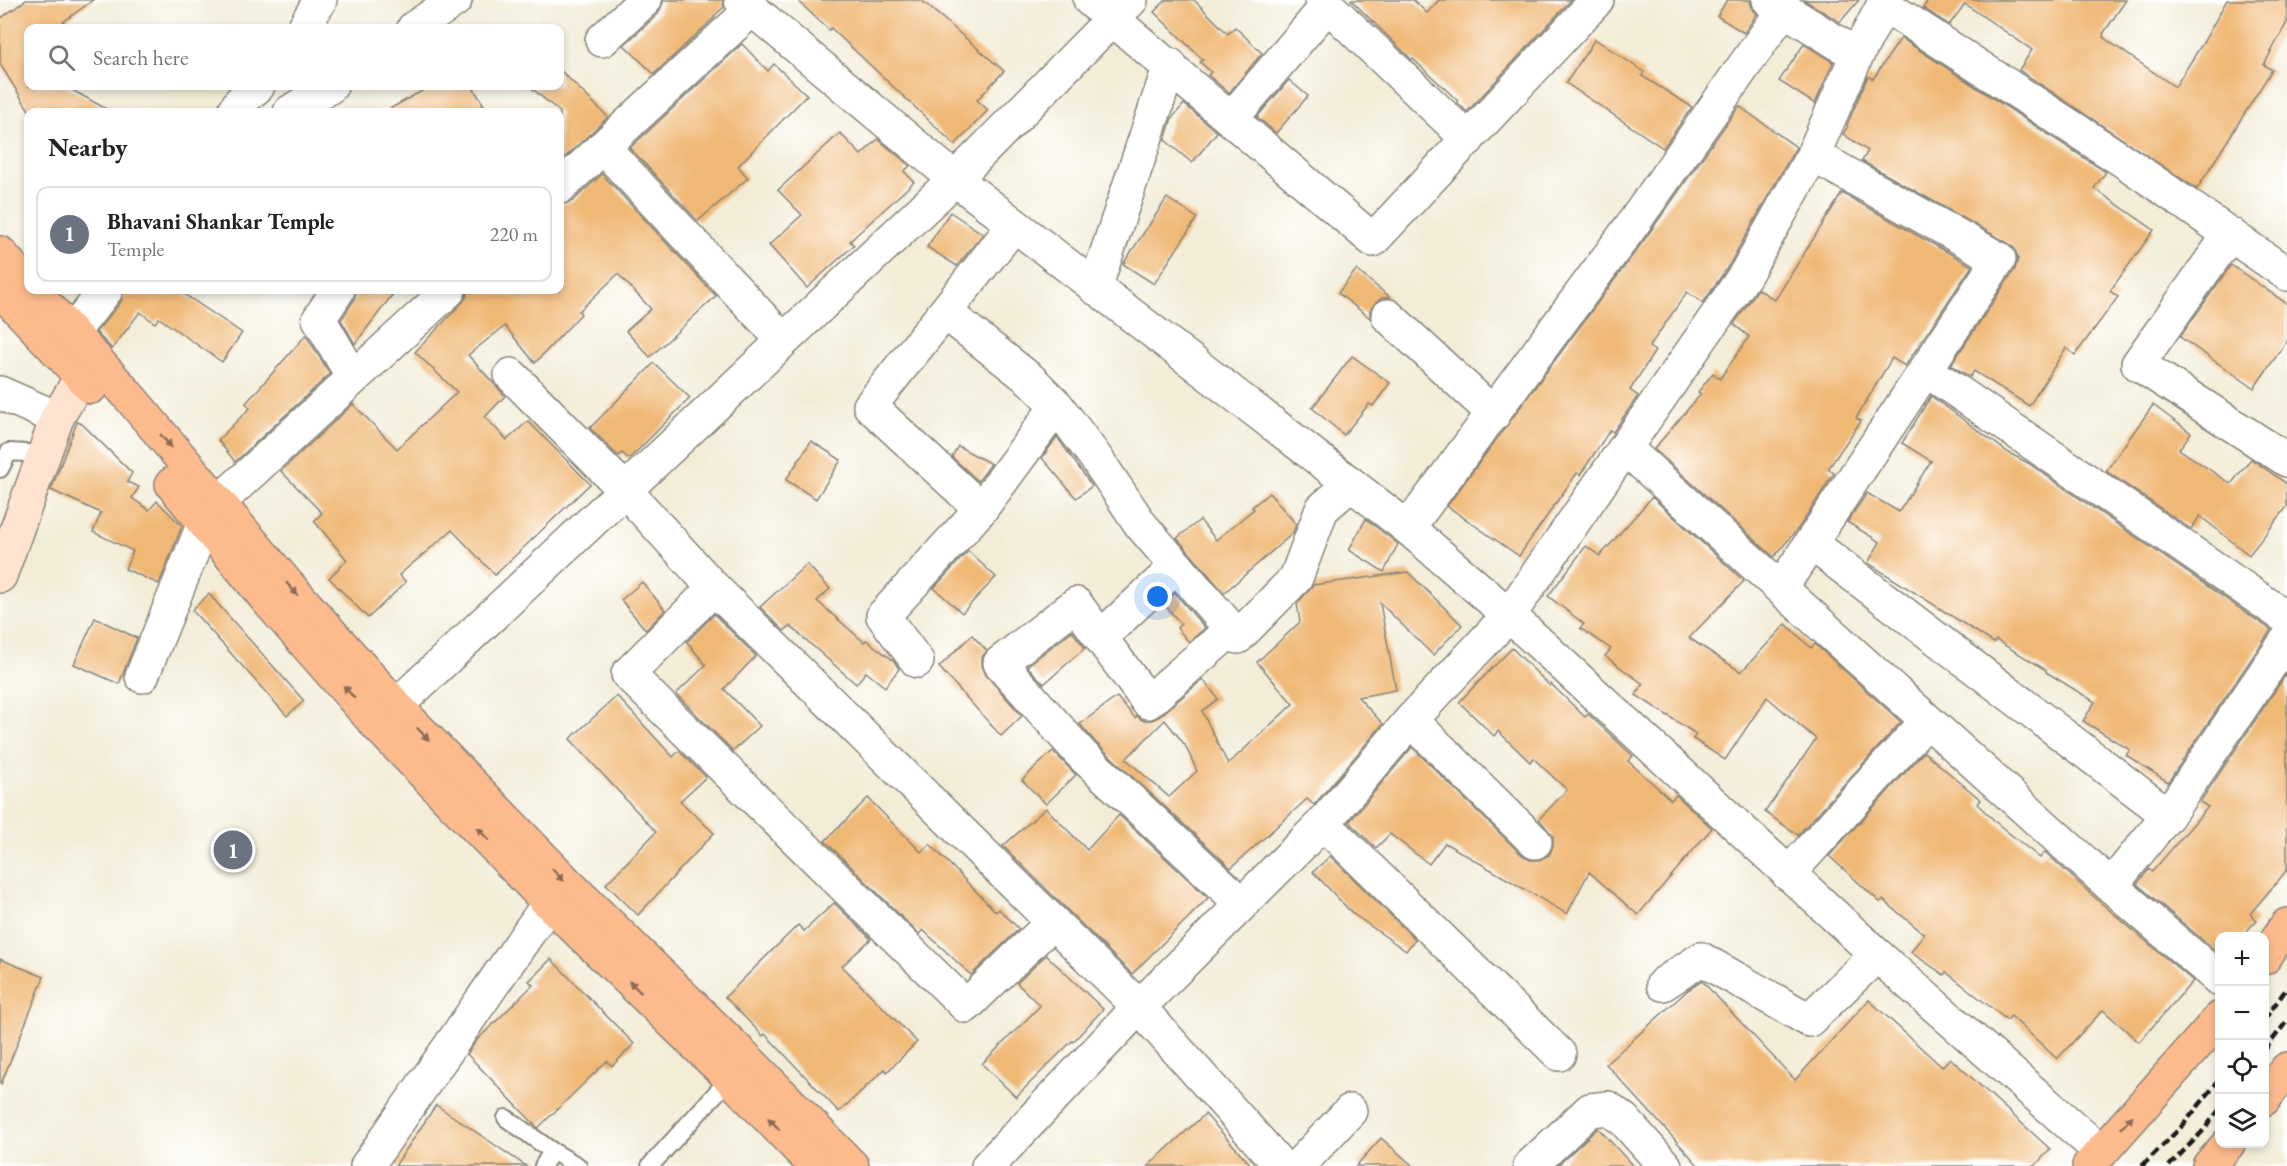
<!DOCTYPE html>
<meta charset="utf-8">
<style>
body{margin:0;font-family:"EB Garamond",serif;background:#f2f2f2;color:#222}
.controls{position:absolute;right:18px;bottom:18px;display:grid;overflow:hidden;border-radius:12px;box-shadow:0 3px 9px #0003}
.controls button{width:54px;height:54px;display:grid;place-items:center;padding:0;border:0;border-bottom:2px solid #e0e0e0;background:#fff;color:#222;font:30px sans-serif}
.you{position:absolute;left:1158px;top:597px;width:21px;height:21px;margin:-15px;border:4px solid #fff;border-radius:50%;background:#1a73e8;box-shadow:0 0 0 9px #1a73e833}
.badge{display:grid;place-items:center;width:39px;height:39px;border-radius:50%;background:#d1495b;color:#fff;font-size:20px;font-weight:700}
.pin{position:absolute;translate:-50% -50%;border:3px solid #fff;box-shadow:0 2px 6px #0006}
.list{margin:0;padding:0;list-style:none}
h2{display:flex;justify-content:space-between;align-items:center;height:78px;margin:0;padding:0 24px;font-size:26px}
h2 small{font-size:20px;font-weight:400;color:#767676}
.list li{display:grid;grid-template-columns:39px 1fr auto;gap:18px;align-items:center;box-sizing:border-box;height:96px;margin:0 12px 12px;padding:0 12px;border:2px solid #e0e0e0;border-radius:12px}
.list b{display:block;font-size:22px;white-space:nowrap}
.list p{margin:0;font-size:20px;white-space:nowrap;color:#767676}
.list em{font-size:20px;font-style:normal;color:#767676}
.icon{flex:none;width:33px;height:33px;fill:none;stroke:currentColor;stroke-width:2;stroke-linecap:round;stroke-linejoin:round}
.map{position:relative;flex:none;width:2287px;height:1166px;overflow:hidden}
.search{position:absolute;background:#fff;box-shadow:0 3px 9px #0003;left:24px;top:24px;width:540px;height:66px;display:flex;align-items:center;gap:15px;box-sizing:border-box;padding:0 21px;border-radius:12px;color:#767676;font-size:22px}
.panel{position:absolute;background:#fff;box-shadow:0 3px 9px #0003;left:24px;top:108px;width:540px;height:186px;border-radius:12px}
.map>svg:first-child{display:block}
</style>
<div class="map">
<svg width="2287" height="1166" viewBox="0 0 2287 1166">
<rect width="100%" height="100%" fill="#fff"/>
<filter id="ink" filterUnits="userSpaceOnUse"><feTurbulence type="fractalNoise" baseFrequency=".0167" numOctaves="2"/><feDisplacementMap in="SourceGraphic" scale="12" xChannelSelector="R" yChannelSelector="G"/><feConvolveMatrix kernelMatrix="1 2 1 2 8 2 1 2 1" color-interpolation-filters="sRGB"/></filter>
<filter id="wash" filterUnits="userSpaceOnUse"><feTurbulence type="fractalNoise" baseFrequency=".008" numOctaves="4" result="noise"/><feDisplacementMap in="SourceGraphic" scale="24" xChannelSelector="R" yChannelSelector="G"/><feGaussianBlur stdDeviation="1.35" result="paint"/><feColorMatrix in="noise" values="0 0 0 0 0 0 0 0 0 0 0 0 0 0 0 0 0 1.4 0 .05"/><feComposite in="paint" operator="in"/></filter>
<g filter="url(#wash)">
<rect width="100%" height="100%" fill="#f3edd8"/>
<g id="blocks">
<!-- building -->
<g fill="#f0b875" fill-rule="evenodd">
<polygon points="26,0 93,0 55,28 28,28 28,86 65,86 112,112 30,112 0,64 0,19"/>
<polygon points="664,0 723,0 724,7 714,16 715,17 654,74 624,45 658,14"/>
<polygon points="797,0 921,0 1004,71 977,100 988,110 955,145 831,28 829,30"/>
<polygon points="1166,0 1194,0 1228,34 1235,27 1262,53 1229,93 1208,75 1211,72 1200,62 1203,60 1154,12"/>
<polygon points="1351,0 1413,0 1427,13 1439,0 1571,0 1467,112 1457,102 1458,101 1413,59 1412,60"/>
<polygon points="1727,0 1750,0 1752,8 1757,14 1744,33 1717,16"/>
<polygon points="1804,0 1859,0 1840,22"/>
<polygon points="1928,0 2126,0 2103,34 2104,38 2175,87 2204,41 2227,0 2287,0 2287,22 2264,65 2272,70 2197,189 2019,70 2032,50 1965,4 1949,25 1923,8"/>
<polygon points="1901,38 2106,172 2094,188 2154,230 2110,291 2118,297 2075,355 2066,348 2029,406 1974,371 1970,377 1951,365 2015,269 2018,259 2015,249 2008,243 1862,161 1868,151 1843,134 1848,126 1847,125 1868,76 1873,79"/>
<polygon points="1595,39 1644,72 1642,76 1692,107 1663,148 1566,83"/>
<polygon points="742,44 768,71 774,64 807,95 738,166 748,178 698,221 630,148"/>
<polygon points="1804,44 1833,62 1815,104 1779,81"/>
<polygon points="560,70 608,117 560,162 560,112 529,86 560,86"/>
<polygon points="1289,80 1308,96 1276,133 1257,117"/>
<polygon points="431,86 472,86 484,105 472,112 384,112"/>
<polygon points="1184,104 1217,132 1192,163 1165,140 1172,118"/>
<polygon points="1739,106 1796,147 1729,265 1703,303 1687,292 1649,347 1655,351 1630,390 1638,396 1613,432 1610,430 1580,475 1577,473 1519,556 1447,506 1647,236"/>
<polygon points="840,133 861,155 878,139 910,166 904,171 914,182 850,241 854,245 807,288 769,245 802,215 778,190"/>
<polygon points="602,174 716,296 650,357 626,331 651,309 618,274 579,311 581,314 535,363 505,326 468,355 505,396 485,417 507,440 528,421 590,484 495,575 452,530 399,575 406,582 368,618 329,578 347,560 314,521 322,513 281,471 353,404 397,449 457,392 415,352 462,303 467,296 467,290 560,290 560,205 573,201"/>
<polygon points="1842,193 1972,266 1905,366 1892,358 1856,418 1861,421 1828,469 1834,473 1800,526 1774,557 1654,449 1701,394 1698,392 1713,373 1720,379 1749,337 1734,324 1758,289 1775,300"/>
<polygon points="1167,198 1197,218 1154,284 1123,264"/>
<polygon points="950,212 983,234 957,266 927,247"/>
<polygon points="2231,265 2287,304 2287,341 2254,388 2180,337"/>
<polygon points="1356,270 1390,297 1382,298 1375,303 1370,311 1370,318 1338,293"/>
<polygon points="124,290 178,290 242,333 222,362 159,318 155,323 140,312 112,349 96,332 121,302"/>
<polygon points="356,290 396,290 355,344 341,320 354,300"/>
<polygon points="306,335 330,374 235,462 218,440 250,408 246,403"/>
<polygon points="1352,356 1390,383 1373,406 1369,404 1344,435 1312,408"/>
<polygon points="654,363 690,398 629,459 622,453 618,456 590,428"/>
<polygon points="1931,396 2009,453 2028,463 2271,630 2168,782 2126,755 2130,750 2083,721 2095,702 2046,672 2046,670 1996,640 1994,643 1868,563 1880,542 1847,522 1867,493 1899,512 1931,461 1902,443"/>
<polygon points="2153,405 2191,433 2179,449 2231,484 2251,459 2287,484 2287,507 2249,555 2200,516 2191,529 2106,471"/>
<polygon points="77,422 82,424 132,473 127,482 139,487 132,498 149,510 157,501 182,526 159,584 125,569 133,551 93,532 101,513 51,490"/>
<polygon points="1057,437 1092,486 1076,498 1042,458"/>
<polygon points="811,441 841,460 816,499 786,480"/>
<polygon points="958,446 991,464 978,481 952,457"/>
<polygon points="1269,493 1296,524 1293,533 1224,593 1177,538 1200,520 1216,540 1254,509 1252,507"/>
<polygon points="1652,497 1744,581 1689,638 1741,672 1786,624 1811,648 1815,644 1901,722 1798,835 1765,812 1816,739 1767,697 1725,760 1693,739 1696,734 1636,695 1643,684 1605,656 1611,649 1580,628 1584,624 1548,596 1586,546 1600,556"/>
<polygon points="1366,519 1398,544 1384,572 1349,550"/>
<polygon points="968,551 996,577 962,613 934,588"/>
<polygon points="807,564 830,589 817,601 864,642 866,640 894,661 899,669 885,687 866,672 856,684 790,626 784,631 760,607"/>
<path d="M1408,572L1462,625L1433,655L1380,603L1396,690L1358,697L1383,724L1314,805L1307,799L1231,868L1095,742L1080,724L1117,697L1135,718L1137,716L1142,720H1152L1160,716L1203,679L1218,699L1202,711L1228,764L1293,704L1257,662L1300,622L1297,604L1313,585ZM1165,720L1185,745L1197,771L1169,797L1126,759Z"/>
<polygon points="642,582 665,610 646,630 621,600"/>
<polygon points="1175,593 1205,628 1189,642 1177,628 1181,624 1164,604"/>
<polygon points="209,594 304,701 287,716 192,610"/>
<polygon points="714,614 756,656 724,689 760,726 733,751 676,694 706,665 687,642"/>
<polygon points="95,618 137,638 119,684 74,664"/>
<polygon points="1072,631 1085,648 1044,684 1027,666"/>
<polygon points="972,635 987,651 982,657 982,666 986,675 1022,716 1001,736 939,667"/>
<polygon points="1512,648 1550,686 1551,684 1585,717 1588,714 1633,756 1628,761 1671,800 1676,795 1712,828 1638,915 1589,872 1567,914 1445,843 1429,864 1390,834 1376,848 1349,822 1412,747 1522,855 1530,860 1539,860 1549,855 1553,846 1553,836 1539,819 1567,790 1533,758 1530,762 1498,731 1494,736 1459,702"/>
<polygon points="2287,673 2287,870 2250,914 2257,920 2242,936 2220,936 2218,953 2137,884 2149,869 2152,872 2208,807 2200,802"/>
<polygon points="617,696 673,757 679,751 706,777 680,801 714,833 638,915 606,884 656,832 570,739"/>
<polygon points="1053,751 1076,775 1046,804 1022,780"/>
<polygon points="1924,752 1981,800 1977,804 1999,825 2040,858 2045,852 2102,904 2193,981 2139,1042 2103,1010 2057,1059 2011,1016 2007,1020 1946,972 1944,975 1911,952 1924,934 1883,900 1880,902 1829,856"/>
<polygon points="868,798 921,852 930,844 996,912 999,909 1019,929 971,975 923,930 919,934 825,841"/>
<polygon points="1046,808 1087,850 1119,815 1208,898 1132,974 1003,846"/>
<polygon points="1330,856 1415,939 1406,951 1352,913 1313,872"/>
<polygon points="834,903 871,939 842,966 917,1042 887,1072 885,1069 839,1112 765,1034 763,1036 725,997 798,925 804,931"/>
<polygon points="1046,955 1103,1009 1073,1042 1072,1041 1016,1097 982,1064 1040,1006 1017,983"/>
<polygon points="0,959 44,977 1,1084 0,1084"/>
<polygon points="551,959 634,1044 612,1066 607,1061 538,1128 467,1054 477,1040 533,985 529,981"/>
<polygon points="1702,981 1795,1080 1869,1000 1942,1067 1950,1058 2050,1149 2035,1166 1699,1166 1606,1064 1688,990"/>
<polygon points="436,1105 526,1166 395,1166"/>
<polygon points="1205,1114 1252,1166 1148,1166"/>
<polygon points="1598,1128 1633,1166 1557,1166"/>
<polygon points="1381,1138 1413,1166 1356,1166"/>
</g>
</g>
</g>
<g filter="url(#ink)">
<use href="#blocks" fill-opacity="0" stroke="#88847a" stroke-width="1.5"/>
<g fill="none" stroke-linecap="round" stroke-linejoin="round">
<!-- lane casing -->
<g stroke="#88847a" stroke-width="20">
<g id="lane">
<polyline points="0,469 9,452 44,454"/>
<polyline points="506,1118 552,1151 578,1166"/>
<polyline points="543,1166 552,1151"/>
<polyline points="650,1166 730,1078"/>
</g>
</g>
<!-- street casing -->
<g stroke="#88847a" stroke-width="36">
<g id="street">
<polyline points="741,0 955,179 1408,528 1509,615 1877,955 2101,1152"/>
<polyline points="1090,0 1373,240 1597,0"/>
<polyline points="1322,0 1468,139"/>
<polyline points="1769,0 1857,55"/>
<polyline points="1883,4 2125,162 2287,274"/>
<polyline points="304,28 320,0"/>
<polyline points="414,28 455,0"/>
<polyline points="602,40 645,0"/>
<polyline points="234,112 240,102 258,86"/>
<polyline points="290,112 331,86"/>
<polyline points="1231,119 1328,5"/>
<polyline points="603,147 783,340"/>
<polyline points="560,187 751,10"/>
<polyline points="2230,234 2138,364 2287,460"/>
<polyline points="1095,288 1170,65"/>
<polyline points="338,290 319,319 353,377"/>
<polyline points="946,313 1031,380 1057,406 1096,458 1141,525 1238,637 1296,578 1322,509 1351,484"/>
<polyline points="1388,316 1494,414"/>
<polyline points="72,333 106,290"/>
<polyline points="1926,370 2287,618"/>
<polyline points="511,375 624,489 714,588 1139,1007 1281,1166"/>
<polyline points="0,393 57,418"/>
<polyline points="1625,448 2111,886 2220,980"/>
<polyline points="218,503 449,290"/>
<polyline points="981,509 870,406 1014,225"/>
<polyline points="1408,528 1632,225 1784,9"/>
<polyline points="1811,543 2168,815"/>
<polyline points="714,588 628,674 966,1006 1053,922"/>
<polyline points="1781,588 1999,259 1813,155"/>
<polyline points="1231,630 1148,702 1076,604 1000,663 1082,755 1241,903"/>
<polyline points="1102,636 1177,566"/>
<polyline points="917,661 883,616 981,509 1057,406"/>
<polyline points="142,676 204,523"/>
<polyline points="396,706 955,179 1131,0"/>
<polyline points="1411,720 1535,842"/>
<polyline points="1323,823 1559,1054"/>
<polyline points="1788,874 1927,721"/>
<polyline points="2111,886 2168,815 2287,640"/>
<polyline points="1663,984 1701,959 1809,1020 1877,955"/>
<polyline points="367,1166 549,903"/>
<polyline points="988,1166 1139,1007 1323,823 1411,720 1509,615 1745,275 1813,155 1857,55 1886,0"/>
<polyline points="1298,1166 1350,1111"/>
<polyline points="1530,1166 1590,1110 1608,1108 1624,1120 1665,1166"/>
</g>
</g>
<!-- secondary casing -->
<g stroke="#88847a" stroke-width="36">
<polyline id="secondary" points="0,576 57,418 82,375 95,358"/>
</g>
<!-- primary casing -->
<g stroke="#88847a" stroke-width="36">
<g id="primary">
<polyline points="0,253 28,285"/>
<polyline points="0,290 91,387"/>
<polyline points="33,290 127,394 288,585 396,706 568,884 748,1060 852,1166"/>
<polyline points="172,484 269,602 376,724 549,903 730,1078 815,1166"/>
<polyline points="2264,958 2287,925"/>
<polyline points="2264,1099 2287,1069"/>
<polyline points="2089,1166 2220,1018"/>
<polyline points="2209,1166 2228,1144"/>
</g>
</g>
<!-- lane -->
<use href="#lane" stroke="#fff" stroke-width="16"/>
<!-- street -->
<use href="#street" stroke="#fff" stroke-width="33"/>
<!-- secondary -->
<use href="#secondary" stroke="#fee3d1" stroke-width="33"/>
<!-- primary -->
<use href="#primary" stroke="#fcba8d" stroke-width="33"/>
<!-- rail -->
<g stroke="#1c1c1c" stroke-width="4.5" stroke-dasharray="9 4.5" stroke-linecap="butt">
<polyline points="2264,1020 2287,988"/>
<polyline points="2264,1051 2287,1021"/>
<polyline points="2142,1166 2184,1124 2220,1079"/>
<polyline points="2169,1166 2202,1132 2220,1109"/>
</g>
</g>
<!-- one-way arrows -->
<defs><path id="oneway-solid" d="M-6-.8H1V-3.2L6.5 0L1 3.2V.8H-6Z" transform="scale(1.5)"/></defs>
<g fill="#8c6b54">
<use href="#oneway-solid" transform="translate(166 441) rotate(50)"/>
<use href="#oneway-solid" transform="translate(292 589) rotate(49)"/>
<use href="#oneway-solid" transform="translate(349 692) rotate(-131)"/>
<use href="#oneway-solid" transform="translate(423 734) rotate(46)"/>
<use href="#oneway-solid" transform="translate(483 834) rotate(-134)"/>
<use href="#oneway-solid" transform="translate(558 875) rotate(46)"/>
<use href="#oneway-solid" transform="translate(635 987) rotate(-136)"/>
<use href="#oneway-solid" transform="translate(2127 1122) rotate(-48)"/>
<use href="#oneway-solid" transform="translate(774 1124) rotate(-134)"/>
</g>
</g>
</svg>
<div class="controls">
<button>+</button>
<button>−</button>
<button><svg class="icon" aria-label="locate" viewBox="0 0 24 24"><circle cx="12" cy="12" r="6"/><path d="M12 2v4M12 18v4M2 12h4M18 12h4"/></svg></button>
<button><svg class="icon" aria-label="layers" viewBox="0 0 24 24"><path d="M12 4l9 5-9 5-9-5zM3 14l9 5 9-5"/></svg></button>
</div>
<div class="you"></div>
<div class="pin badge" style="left:233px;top:850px;background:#6b7280">1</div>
<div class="search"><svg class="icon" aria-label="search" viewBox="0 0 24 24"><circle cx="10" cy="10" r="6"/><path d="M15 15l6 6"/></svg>Search here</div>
<section class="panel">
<h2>Nearby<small></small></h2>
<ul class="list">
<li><span class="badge" style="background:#6b7280">1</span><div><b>Bhavani Shankar Temple</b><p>Temple</p></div><em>220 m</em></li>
</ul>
</section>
</div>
